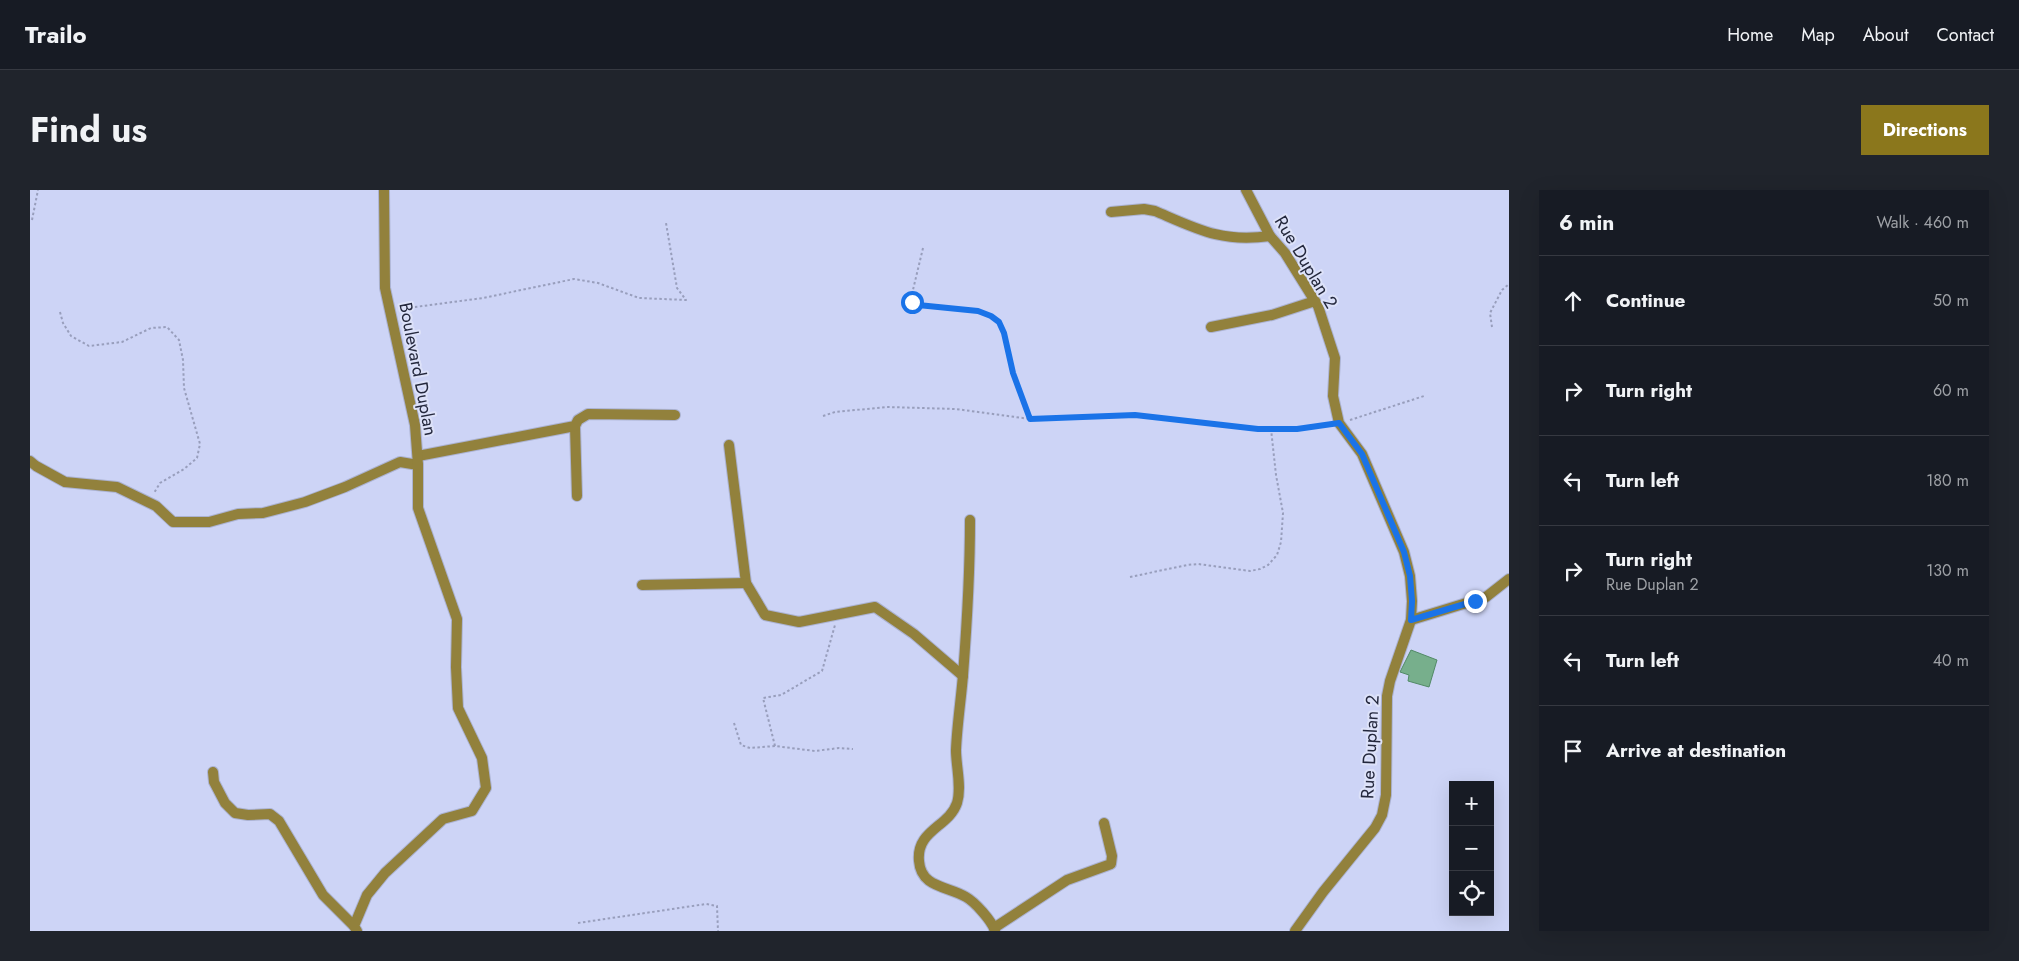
<!DOCTYPE html>
<meta charset="utf-8">
<style>
body{margin:0;font-family:Jost,sans-serif;background:#20242c;color:#f1f3f6}
.controls{position:absolute;right:15px;bottom:15px;display:grid;overflow:hidden;border-radius:0px;box-shadow:0 5px 20px #0002}
.controls button{width:45px;height:45px;display:grid;place-items:center;padding:0;border:0;border-bottom:1px solid #363941;background:#171b24;color:#f1f3f6;font:25px sans-serif}
.stop{position:absolute;width:15px;height:15px;margin:-11px;border:4px solid #1a73e8;border-radius:50%;background:#fff}
.stop.end{background:#1a73e8;border-color:#fff;box-shadow:0 1px 5px #0008}
.list{margin:0;padding:0;list-style:none}
h2{display:flex;justify-content:space-between;align-items:center;height:65px;margin:0;padding:0 20px;font-size:21px}
h2 small{font-size:16px;font-weight:400;color:#9ea1a6}
.list li{display:grid;grid-template-columns:32px 1fr auto;gap:15px;align-items:center;box-sizing:border-box;height:90px;padding:0 20px;border-top:1px solid #363941}
.list b{display:block;font-size:19px;white-space:nowrap}
.list p{margin:0;font-size:16px;white-space:nowrap;color:#9ea1a6}
.list em{font-size:16px;font-style:normal;color:#9ea1a6}
.icon{flex:none;width:28px;height:28px;fill:none;stroke:currentColor;stroke-width:2;stroke-linecap:round;stroke-linejoin:round}
.map{position:relative;flex:none;width:1479px;height:741px;overflow:hidden;border-radius:0px}
header{display:flex;align-items:center;gap:30px;box-sizing:border-box;height:70px;padding:0 25px;background:#171b24;border-bottom:1px solid #363941}
header strong{font-size:24px}
nav{display:flex;gap:28px;margin-inline-start:auto;font-size:18px}
.intro{display:flex;align-items:center;justify-content:space-between;box-sizing:border-box;height:120px;padding:0 30px}
h1{margin:0;font-size:35px}
.button{padding:12px 22px;border-radius:0px;background:#8b771c;color:#fff;font-size:18px;font-weight:700}
main{display:flex;gap:30px;padding:0 30px}
aside{flex:1;background:#171b24;border-radius:0px;box-shadow:0 5px 20px #0002}
.map>svg:first-child{display:block}
</style>
<header>
<strong>Trailo</strong>
<nav><a>Home</a><a>Map</a><a>About</a><a>Contact</a></nav>
</header>
<div class="intro"><h1>Find us</h1><a class="button">Directions</a></div>
<main>
<div class="map">
<svg width="1479" height="741" viewBox="0 0 1479 741">
<rect width="100%" height="100%" fill="#cdd4f6"/>
<!-- building -->
<polygon fill="#77af8c" stroke="#528a67" points="1381,460 1407,470 1399,497 1378,491 1379,485 1370,482"/>
<g fill="none" stroke-linecap="round" stroke-linejoin="round">
<!-- minor casing -->
<g stroke="#abb2d1" stroke-width="12">
<g id="minor">
<polyline points="1216,0 1240,46 1255,63 1288,116 1305,168 1303,206 1309,233 1332,264 1374,362 1380,386 1382,411 1381,430 1360,491 1357,506 1356,605 1352,625 1345,638 1293,702 1265,741"/>
<path d="M1081,22L1114,19L1125,21C1167,39 1192,53 1240,46"/>
<polyline points="1181,137 1242,125 1285,111"/>
<polyline points="545,236 547,306"/>
<polyline points="699,255 716,393 735,425 769,432 845,417 884,444 933,486"/>
<polyline points="388,266 545,236 548,230 558,224 645,225"/>
<polyline points="0,271 6,276 35,292 87,297 126,316 143,332 179,332 208,324 233,323 275,312 315,297 370,272 388,275"/>
<path d="M940,330C940,382 937,433 933,485C931,510 927,535 926,560C926,577 932,597 927,613C919,637 886,640 889,671C891,698 918,696 936,707C945,712 962,731 965,741"/>
<polyline points="612,395 716,393"/>
<polyline points="1381,430 1456,407 1479,389"/>
<polyline points="183,582 184,592 195,613 205,623 218,625 240,624 249,631 293,705 324,736"/>
<polyline points="964,738 1037,690 1081,674 1082,666 1074,633"/>
<polyline points="327,741 324,736 337,705 355,683 413,629 442,621 456,598 452,568 428,518 426,477 427,429 388,318 388,275 385,235 355,98 354,0"/>
</g>
</g>
<!-- path -->
<g stroke="#989ebc" stroke-width="2" stroke-dasharray="2.5 2.5" stroke-linecap="butt">
<polyline points="2,30 8,0"/>
<polyline points="893,58 882,104 882,111 888,115 948,121 961,126 969,132 975,143 983,183 1000,229"/>
<polyline points="370,119 453,108 544,89 568,93 609,108 656,110 647,98 636,33"/>
<polyline points="30,122 33,133 41,146 59,156 92,152 121,138 137,137 149,150 153,170 154,198 170,254 167,268 154,279 130,293 124,303"/>
<polyline points="1462,137 1460,123 1472,100 1479,94"/>
<polyline points="793,226 805,222 857,217 926,219 1000,229 1105,225 1229,239 1267,239 1298,234"/>
<polyline points="1320,230 1394,206"/>
<polyline points="1100,387 1157,375 1168,374 1220,381 1230,379 1238,375 1247,365 1251,352 1253,323 1246,285 1241,239"/>
<polyline points="704,533 711,555 720,558 745,556 785,561 809,558 823,559"/>
<polyline points="745,556 733,508 751,505 792,481 805,435"/>
<polyline points="548,733 676,714 687,716 688,741"/>
</g>
<!-- minor -->
<use href="#minor" stroke="#92813c" stroke-width="10"/>
</g>
<g fill="none" stroke-linecap="round" stroke-linejoin="round">
<!-- route -->
<polyline stroke="#1a73e8" stroke-width="6" points="882,112 888,115 948,121 961,126 969,132 974,143 983,183 1000,229 1105,225 1228,239 1267,239 1309,233 1332,264 1374,362 1380,386 1382,411 1381,430 1445,411"/>
</g>
<g text-anchor="middle" dominant-baseline="central" stroke-width="4" stroke-linejoin="round" paint-order="stroke">
<!-- street labels -->
<g font-size="18" fill="#24283d" stroke="#dde2f9">
<text transform="translate(1276 72) rotate(59)">Rue Duplan 2</text>
<text transform="translate(388 179) rotate(79)">Boulevard Duplan</text>
<text transform="translate(1340 557) rotate(-87)">Rue Duplan 2</text>
</g>
</g>
</svg>
<div class="controls">
<button>+</button>
<button>−</button>
<button><svg class="icon" aria-label="locate" viewBox="0 0 24 24"><circle cx="12" cy="12" r="6"/><path d="M12 2v4M12 18v4M2 12h4M18 12h4"/></svg></button>
</div>
<div class="stop" style="left:882px;top:112px"></div>
<div class="stop end" style="left:1445px;top:411px"></div>
</div>
<aside>
<h2>6 min<small>Walk · 460 m</small></h2>
<ul class="list">
<li><svg class="icon" aria-label="ahead" viewBox="0 0 24 24"><path d="M12 20V5M6 11l6-6 6 6"/></svg><div><b>Continue</b></div><em>50 m</em></li>
<li><svg class="icon" aria-label="right" viewBox="0 0 24 24"><path d="M7 20v-9h11M14 6l5 5-5 5"/></svg><div><b>Turn right</b></div><em>60 m</em></li>
<li><svg class="icon" aria-label="left" viewBox="0 0 24 24"><path d="M17 20v-9H6M10 6l-5 5 5 5"/></svg><div><b>Turn left</b></div><em>180 m</em></li>
<li><svg class="icon" aria-label="right" viewBox="0 0 24 24"><path d="M7 20v-9h11M14 6l5 5-5 5"/></svg><div><b>Turn right</b><p>Rue Duplan 2</p></div><em>130 m</em></li>
<li><svg class="icon" aria-label="left" viewBox="0 0 24 24"><path d="M17 20v-9H6M10 6l-5 5 5 5"/></svg><div><b>Turn left</b></div><em>40 m</em></li>
<li><svg class="icon" aria-label="arrive" viewBox="0 0 24 24"><path d="M6 21V4h12l-3 4 3 4H6"/></svg><div><b>Arrive at destination</b></div></li>
</ul>
</aside>
</main>
